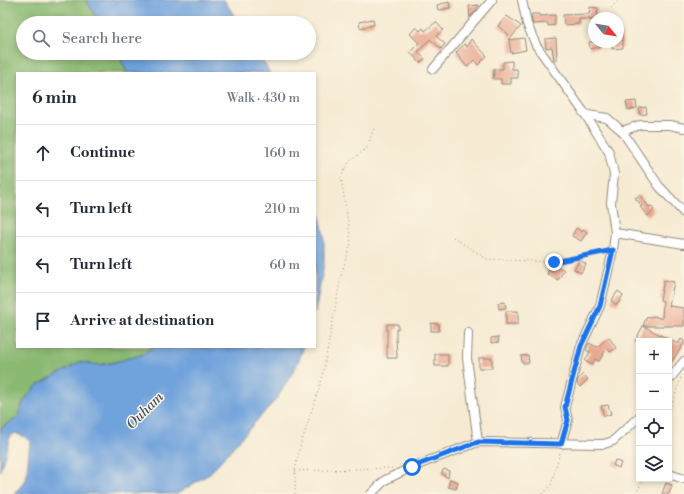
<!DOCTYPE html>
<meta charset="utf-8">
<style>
body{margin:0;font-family:"Libre Bodoni",serif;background:#f2f2f3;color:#1f2937}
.controls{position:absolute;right:12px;bottom:12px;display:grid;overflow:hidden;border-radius:0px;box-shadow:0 2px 6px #0003}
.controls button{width:36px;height:36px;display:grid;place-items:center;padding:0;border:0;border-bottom:1px solid #e0e1e3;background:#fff;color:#1f2937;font:20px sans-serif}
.compass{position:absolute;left:588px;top:12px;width:36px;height:36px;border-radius:50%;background:#fff;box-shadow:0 2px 6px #0003;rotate:120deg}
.stop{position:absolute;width:12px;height:12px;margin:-9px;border:3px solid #1a73e8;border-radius:50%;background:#fff}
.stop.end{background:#1a73e8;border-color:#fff;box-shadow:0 1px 4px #0008}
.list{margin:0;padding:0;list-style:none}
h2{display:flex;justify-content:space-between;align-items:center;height:52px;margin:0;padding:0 16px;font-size:17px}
h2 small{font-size:13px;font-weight:400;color:#747a83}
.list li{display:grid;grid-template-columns:26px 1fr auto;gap:12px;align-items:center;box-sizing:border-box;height:56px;padding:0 16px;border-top:1px solid #e0e1e3}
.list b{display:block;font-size:15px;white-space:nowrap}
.list em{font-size:13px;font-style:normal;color:#747a83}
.icon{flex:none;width:22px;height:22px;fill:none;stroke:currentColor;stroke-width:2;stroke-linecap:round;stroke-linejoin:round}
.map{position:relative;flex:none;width:684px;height:494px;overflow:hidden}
.search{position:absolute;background:#fff;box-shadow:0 2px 6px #0003;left:16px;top:16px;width:300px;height:44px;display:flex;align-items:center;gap:10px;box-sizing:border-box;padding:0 14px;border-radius:22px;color:#747a83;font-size:15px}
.panel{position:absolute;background:#fff;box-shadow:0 2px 6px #0003;left:16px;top:72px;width:300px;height:276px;border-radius:0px}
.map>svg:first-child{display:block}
</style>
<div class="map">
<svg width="684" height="494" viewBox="0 0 684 494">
<rect width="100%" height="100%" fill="#fcf5e5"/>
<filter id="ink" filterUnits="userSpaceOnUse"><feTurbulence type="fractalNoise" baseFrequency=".025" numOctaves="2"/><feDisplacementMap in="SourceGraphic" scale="8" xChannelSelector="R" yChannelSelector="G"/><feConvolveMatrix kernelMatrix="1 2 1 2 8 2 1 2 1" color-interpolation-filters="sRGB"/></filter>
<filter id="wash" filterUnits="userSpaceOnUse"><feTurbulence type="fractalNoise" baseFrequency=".012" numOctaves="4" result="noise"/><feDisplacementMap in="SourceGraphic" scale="16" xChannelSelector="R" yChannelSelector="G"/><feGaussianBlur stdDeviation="0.9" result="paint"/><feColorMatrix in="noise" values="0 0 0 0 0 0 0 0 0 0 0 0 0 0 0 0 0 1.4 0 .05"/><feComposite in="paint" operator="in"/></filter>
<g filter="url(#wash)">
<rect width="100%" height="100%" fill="#f6ead2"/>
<!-- forest -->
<polygon fill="#8ab972" stroke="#5a724e" points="0,0 86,0 100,23 23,23 23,53 118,53 127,73 17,73 17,347 153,347 141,355 115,362 100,365 80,362 23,402 18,418 3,426 0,432"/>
<!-- water -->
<g fill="#70a2db" stroke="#4e6683">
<polygon points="86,0 224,0 239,23 100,23"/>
<polygon points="118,53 258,53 270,73 127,73"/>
<polygon points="315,195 324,235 324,264 315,313"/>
<polygon points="153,347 304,347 296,367 277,398 209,474 177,494 14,494 26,480 30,442 25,437 15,433 10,437 0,471 0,432 3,426 18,418 23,402 36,386 80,362 100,365 115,362 141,355"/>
</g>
<g id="blocks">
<!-- building -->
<g fill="#e9a990">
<polygon points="449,2 450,8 438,10 437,5"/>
<polygon points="479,5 475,12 470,17 469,6"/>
<polygon points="590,7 598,8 597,18 594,18 594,20 579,19 579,24 564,25 563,15 589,14"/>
<polygon points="532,14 540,14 540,16 555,15 555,25 548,26 548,23 533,24 531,16"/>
<polygon points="507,16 521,26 509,40 508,34 498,26"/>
<polygon points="373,19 374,25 360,28 359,22"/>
<polygon points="436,22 443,30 436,36 445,44 441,49 430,39 418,52 425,59 420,63 410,52 419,43 410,34 416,27 420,31 423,28 425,31"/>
<polygon points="618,31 622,31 623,48 612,49 612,42 618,42"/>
<polygon points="524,38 526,50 511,53 509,40"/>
<polygon points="556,38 557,60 554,60 552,47 546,48 545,39"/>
<polygon points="471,39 487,56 478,65 474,60 467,67 456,53 464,44 467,47"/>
<polygon points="589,42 599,42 600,47 590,49"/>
<polygon points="512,61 512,69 517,69 518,78 511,78 511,84 501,84 501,79 493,79 494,69 503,69 503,62"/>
<polygon points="636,101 637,108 628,110 626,102"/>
<polygon points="646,107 647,114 640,115 639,108"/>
<polygon points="640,195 649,207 651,206 654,210 648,216 640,207 642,206 635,198"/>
<polygon points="576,228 582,232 583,229 587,232 581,241 572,236"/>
<polygon points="580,260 586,264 581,273 574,269"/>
<polygon points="552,264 564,270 558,280 547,274"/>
<polygon points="664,280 674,282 669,306 684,308 684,326 643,326 646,318 654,316 662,319 663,301 660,300"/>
<polygon points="618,291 623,295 617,305 611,301"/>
<polygon points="505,302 506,308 499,309 498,303"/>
<rect x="506" y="311" width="12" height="13"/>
<polygon points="431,323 439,324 439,331 431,331"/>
<polygon points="387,324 398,324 398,329 396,329 396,337 397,358 387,358"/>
<polygon points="643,326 678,344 681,339 684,341 684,344 669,365 669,341 635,341"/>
<polygon points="498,337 499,342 491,343 491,338"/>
<polygon points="609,337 616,348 610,352 607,348 599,361 595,359 592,365 585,361 590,352 586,350 589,343 597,347"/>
<rect x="435" y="354" width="13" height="12"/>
<polygon points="528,355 529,363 522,363 521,356"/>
<rect x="479" y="358" width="13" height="10"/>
<polygon points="583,374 588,379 580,387 577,384 578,379"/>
<polygon points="608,405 611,414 604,416 601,406"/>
<polygon points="615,460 621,463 619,468 613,465"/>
<polygon points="444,469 449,471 448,478 442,474 442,472"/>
<polygon points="450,479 458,482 456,489 448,487"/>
<polygon points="666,483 672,485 669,494 662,494"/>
</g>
</g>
</g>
<g filter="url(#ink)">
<use href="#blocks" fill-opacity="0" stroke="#908a7e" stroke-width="1"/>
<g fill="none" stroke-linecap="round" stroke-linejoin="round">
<!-- minor casing -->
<g stroke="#908a7e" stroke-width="10">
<g id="minor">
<polyline points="522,0 527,24 536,45 583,111 609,152 614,174 611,203 615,233 613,250 600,306 581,346 565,407 568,420 561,444"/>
<polyline points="433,69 492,0"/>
<polyline points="583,112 588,115 607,118 622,131 659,186 684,213"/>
<polyline points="622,131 640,125 670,125 684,128"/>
<polyline points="615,233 684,244"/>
<polyline points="468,333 467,358 478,442"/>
<polyline points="669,380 684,361"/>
<polyline points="669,474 684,479"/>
<polyline points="371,494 385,480 412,467 478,442 604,444 613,441 639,417"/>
</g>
</g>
<!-- path -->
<g stroke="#908a7e" stroke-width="1" stroke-dasharray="1 3" stroke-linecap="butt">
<polyline points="611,8 619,0"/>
<polyline points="453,237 487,259 554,262 605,252"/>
<polyline points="669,413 682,375"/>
<polyline points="295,471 392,468"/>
<polyline points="295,494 295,471 299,450 322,379 341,276 351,242 341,177 350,161 367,148 374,128"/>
<polyline points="543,494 551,485 560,452"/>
<polyline points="636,494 643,479"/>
</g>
<!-- minor -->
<use href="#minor" stroke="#fff" stroke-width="8"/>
</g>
</g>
<g fill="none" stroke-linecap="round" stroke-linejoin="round" filter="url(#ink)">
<!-- route -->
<polyline stroke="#1a73e8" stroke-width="5" points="412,467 478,442 561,444 568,420 565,407 581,346 600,306 613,250 554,262"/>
</g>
<g text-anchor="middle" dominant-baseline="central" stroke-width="3" stroke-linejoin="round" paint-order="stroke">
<!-- water labels -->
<g font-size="14" font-style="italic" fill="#435569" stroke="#fcf5e5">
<text transform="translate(145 411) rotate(-45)">Ouham</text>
</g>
</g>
</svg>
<div class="controls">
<button>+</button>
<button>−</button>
<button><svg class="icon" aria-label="locate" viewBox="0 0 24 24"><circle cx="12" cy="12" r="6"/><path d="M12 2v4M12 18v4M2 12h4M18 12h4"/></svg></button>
<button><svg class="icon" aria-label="layers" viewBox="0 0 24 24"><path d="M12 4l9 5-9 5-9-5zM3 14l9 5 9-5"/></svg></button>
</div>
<svg class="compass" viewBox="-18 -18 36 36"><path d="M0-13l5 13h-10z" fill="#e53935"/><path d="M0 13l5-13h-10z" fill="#747a83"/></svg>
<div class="stop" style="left:412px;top:467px"></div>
<div class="stop end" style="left:554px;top:262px"></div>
<div class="search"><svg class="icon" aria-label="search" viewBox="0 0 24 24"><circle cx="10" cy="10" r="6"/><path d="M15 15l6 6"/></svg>Search here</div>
<section class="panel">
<h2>6 min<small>Walk · 430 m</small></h2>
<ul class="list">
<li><svg class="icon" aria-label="ahead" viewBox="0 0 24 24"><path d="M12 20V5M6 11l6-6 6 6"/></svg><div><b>Continue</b></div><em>160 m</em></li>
<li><svg class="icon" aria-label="left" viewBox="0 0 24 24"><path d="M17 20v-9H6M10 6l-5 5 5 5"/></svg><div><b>Turn left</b></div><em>210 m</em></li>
<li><svg class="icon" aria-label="left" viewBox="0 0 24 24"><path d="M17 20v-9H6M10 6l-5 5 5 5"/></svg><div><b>Turn left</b></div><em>60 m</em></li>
<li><svg class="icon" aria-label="arrive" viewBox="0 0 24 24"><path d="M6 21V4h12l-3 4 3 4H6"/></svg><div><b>Arrive at destination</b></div></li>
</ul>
</section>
</div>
